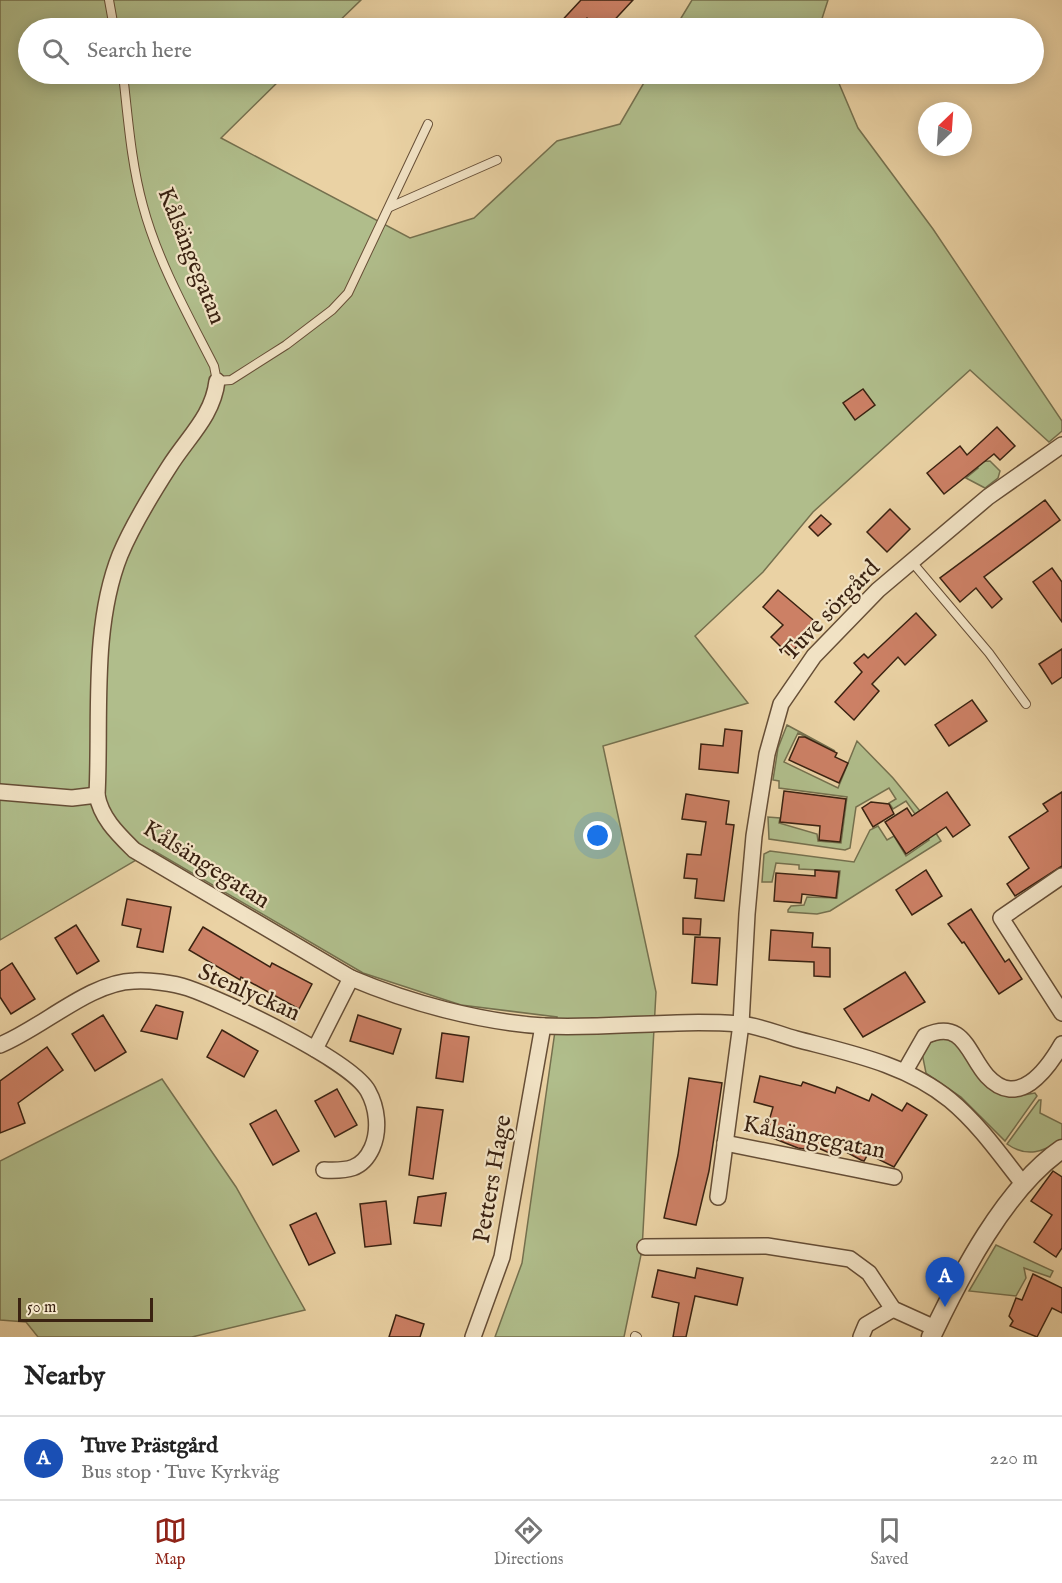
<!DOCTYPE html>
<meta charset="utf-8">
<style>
body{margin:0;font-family:"IM FELL English",serif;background:#f2f2f2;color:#222}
.compass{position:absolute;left:918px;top:102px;width:54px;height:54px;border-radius:50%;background:#fff;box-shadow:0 3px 15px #0003;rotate:25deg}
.scale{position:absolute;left:18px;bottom:15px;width:135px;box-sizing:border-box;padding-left:6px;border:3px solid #3a2211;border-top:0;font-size:16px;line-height:21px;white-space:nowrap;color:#3a2211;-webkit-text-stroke:4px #f1e2c4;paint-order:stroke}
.you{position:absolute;left:598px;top:836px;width:21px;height:21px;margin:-15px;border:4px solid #fff;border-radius:50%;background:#1a73e8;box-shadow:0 0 0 9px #1a73e833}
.badge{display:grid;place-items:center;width:39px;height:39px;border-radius:50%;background:#8f2418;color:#fff;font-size:20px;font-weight:700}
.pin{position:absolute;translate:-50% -50px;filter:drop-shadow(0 2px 3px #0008)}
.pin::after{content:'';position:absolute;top:32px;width:21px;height:18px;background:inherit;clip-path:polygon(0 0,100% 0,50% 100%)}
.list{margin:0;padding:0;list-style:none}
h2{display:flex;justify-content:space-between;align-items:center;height:78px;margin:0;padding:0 24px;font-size:26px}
h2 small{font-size:20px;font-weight:400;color:#767676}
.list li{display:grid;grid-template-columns:39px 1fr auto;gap:18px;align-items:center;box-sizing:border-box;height:84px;padding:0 24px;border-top:2px solid #e0e0e0}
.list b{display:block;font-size:22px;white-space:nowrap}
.list p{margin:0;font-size:20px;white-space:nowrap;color:#767676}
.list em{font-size:20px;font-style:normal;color:#767676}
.icon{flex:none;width:33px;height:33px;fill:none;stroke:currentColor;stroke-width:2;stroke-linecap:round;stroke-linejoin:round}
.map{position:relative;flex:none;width:1062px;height:1337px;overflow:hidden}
.search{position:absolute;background:#fff;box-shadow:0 3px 15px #0003;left:18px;right:18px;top:18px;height:66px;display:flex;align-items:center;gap:15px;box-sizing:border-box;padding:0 21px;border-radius:33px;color:#767676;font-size:22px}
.sheet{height:162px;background:#fff}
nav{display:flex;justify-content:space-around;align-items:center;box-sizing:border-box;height:84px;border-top:2px solid #e0e0e0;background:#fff;font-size:16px;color:#767676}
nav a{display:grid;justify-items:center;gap:3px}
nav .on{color:#8f2418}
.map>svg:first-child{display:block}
</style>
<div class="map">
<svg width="1062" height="1337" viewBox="0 0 1062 1337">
<rect width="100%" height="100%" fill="#ead2a4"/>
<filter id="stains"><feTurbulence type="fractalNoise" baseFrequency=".00333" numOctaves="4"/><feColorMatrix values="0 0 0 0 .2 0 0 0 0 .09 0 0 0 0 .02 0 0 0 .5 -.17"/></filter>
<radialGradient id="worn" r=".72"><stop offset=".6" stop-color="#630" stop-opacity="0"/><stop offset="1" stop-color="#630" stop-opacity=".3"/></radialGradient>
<!-- green -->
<g fill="#b0bd8b" stroke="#75704e" stroke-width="1.5">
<polygon points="0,0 361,0 332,28 28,28 28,74 286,74 221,138 410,238 474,218 557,141 620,124 649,74 835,74 858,128 933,229 1062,421 1062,431 1049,442 970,370 813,512 763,572 695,636 748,703 603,746 656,992 642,1250 624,1337 495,1337 522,1263 557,1017 461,1005 363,973 153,850 0,940"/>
<polygon points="692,0 828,0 819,28 675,28"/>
<polygon points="990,461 1000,471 998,478 985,488 966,478 978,468 974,462"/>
<polygon points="787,725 835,751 798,733 784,762 838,788 857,741 893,778 920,811 915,814 906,801 893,809 889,803 896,799 889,788 856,807 850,848 845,850 769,839 768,817 780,818 779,823 817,834 818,841 841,843 847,797 779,788 779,781 773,780 778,748"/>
<polygon points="925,816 941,841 830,911 817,914 788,912 788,910 791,906 804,905 807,897 837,898 840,871 799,869 799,865 776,863 772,882 762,882 764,854 770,851 854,862 870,830 878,826 887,840 894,836 906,856 929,840 917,821"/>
<path d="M942,1038C984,1046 965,1108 1035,1093L1037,1096L1005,1141L961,1097L926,1073L922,1053L931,1042Z"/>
<polygon points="162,1079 236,1187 305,1310 192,1337 38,1337 26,1322 0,1320 0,1161"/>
<path d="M1039,1100H1041L1040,1113L1062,1124V1140C1043,1152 1027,1158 1007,1144Z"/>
<polygon points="996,1245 1053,1271 1050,1277 1024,1268 1026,1278 1016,1296 969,1291"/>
</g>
<!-- building -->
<g fill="#cc8065" stroke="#3a2211" stroke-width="1.5">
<polygon points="581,0 633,0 607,28 598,28 587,18 577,28 555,28"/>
<polygon points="863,389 875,405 855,420 843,403"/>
<polygon points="997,427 1015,446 1000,460 994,454 944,494 927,473 960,446 967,455"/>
<polygon points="1045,500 1060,520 984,577 1002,599 992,608 976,588 960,602 940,578"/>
<polygon points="890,509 910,529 887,552 867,532"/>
<polygon points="821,515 831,524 818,536 809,527"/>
<polygon points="1052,568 1062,582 1062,622 1033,582"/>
<polygon points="778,590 818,624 789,655 771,637 783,625 763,607"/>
<polygon points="916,613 936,635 905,665 898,657 872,684 879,691 854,720 835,702 862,672 854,663 864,654 868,658"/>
<polygon points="1062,649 1062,677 1052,684 1039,664"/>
<polygon points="972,700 987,721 949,746 935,725"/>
<polygon points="725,729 742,731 738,773 699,769 701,744 723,746"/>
<polygon points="799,737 805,737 837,753 835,757 848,763 839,783 789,760"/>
<polygon points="784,791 846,799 840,842 819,840 820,826 780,822"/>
<polygon points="947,792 970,825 953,837 946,827 906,854 885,822 907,808 912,816"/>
<polygon points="1062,792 1062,866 1015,896 1007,884 1029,868 1009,837 1048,811 1043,804"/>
<polygon points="686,794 729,801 726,824 734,825 724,901 695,898 697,879 684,878 687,854 701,855 706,822 682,819"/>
<polygon points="871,802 889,804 894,814 873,827 862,808"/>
<polygon points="815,870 839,872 836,898 802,894 801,903 774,901 776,873 815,876"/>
<polygon points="926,870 942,896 912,915 896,890"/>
<polygon points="127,899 171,907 163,952 137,947 141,929 122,925"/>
<polygon points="971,909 1005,962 1009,959 1022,979 999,994 964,942 962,943 948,924"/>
<polygon points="683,918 701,919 700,935 683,934"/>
<polygon points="76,925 99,961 77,974 55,938"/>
<polygon points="203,927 270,967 272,963 312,984 299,1009 241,977 240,980 189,950"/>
<polygon points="771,930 813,933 812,947 830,948 830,977 814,976 814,962 769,960"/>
<polygon points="695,937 720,938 717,985 692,983"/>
<polygon points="12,963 35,999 11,1014 0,997 0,971"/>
<polygon points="905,972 925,1002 863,1037 844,1009"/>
<polygon points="156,1005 183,1012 177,1039 141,1031"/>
<polygon points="103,1015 126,1052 95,1071 72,1034"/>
<polygon points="358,1015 401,1029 393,1054 350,1041"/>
<polygon points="222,1030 258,1051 244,1077 207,1057"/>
<polygon points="442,1033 469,1037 463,1082 436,1078"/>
<polygon points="47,1047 63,1070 18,1103 25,1123 0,1133 0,1081"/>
<polygon points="760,1076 801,1086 803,1082 835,1093 837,1087 869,1101 872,1094 902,1111 907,1103 927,1115 894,1167 868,1154 864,1161 861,1160 837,1147 834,1155 807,1143 804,1149 798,1148 765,1135 773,1107 754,1102"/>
<polygon points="689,1078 722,1083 709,1171 696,1225 664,1218 678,1155"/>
<polygon points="337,1089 357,1125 335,1137 315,1101"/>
<polygon points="417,1107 443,1110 433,1179 409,1175"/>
<polygon points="276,1110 299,1151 273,1165 250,1124"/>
<polygon points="1053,1171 1062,1177 1062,1248 1056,1257 1034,1242 1052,1215 1031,1201"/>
<polygon points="446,1193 441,1226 414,1223 418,1197"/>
<polygon points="386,1201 391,1244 365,1247 360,1204"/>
<polygon points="316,1213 335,1253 309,1265 290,1225"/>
<polygon points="697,1268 743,1278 737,1305 695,1296 686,1337 673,1337 679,1303 652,1297 658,1270 695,1278"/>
<polygon points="1033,1274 1062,1288 1062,1313 1052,1308 1037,1337 1010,1326 1013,1321 1009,1316 1016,1298 1022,1300"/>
<polygon points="396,1315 424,1324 420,1337 389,1337"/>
</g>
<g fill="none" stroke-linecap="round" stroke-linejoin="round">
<!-- service casing -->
<g stroke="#664e36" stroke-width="10">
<g id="service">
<polyline points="109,0 114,28"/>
<path d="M123,74C128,117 131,163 143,206C158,262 188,315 214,366L217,381L231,380L286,345L332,310L348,293L428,124"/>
<polyline points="390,207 497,160"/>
<polyline points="912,562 989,653 1026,704"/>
<polyline points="635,1336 637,1337"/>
</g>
</g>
<!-- minor casing -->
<g stroke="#664e36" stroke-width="18">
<g id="minor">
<path d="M217,381C213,416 187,438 169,467C151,495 133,524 120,555C91,628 101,719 97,795C101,818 118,834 134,850L351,978C410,1003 480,1022 544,1026C609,1029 674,1019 739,1024C757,1025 778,1034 796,1039C849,1053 906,1064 950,1100C979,1124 1001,1156 1024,1185"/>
<polyline points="0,792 72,798 97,795"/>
<polyline points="1062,876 1001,918 1062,1013"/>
<path d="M0,1045C42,1028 90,982 134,981C149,980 173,983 188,988C223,1000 351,1060 368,1091C377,1107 380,1130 372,1148C362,1170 347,1171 324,1170"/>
<polyline points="315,1049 351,978"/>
<path d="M905,1071L925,1036C964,1018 968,1055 987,1076C1018,1110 1047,1070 1062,1044"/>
<polyline points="725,1143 894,1177"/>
<polyline points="718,1197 741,1024 747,914 754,836 767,754 781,704 814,656 878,590 988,497 1062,445"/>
<polyline points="645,1247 767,1246 850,1259 869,1273 893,1309 935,1328"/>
<polyline points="473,1337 502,1257 543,1026"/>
<polyline points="861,1337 866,1325 893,1309"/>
</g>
</g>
<!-- tertiary casing -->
<g stroke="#664e36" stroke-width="21">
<path id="tertiary" d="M931,1337C960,1276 1005,1188 1062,1149"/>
</g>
<!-- service -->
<use href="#service" stroke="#f1e2c4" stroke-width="8"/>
<!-- minor -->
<use href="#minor" stroke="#f1e2c4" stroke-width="15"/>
<!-- tertiary -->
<use href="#tertiary" stroke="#f1e2c4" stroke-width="18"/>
</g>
<g text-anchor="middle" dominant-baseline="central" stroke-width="4.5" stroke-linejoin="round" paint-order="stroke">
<!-- street labels -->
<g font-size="24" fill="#3a2211" stroke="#f1e2c4">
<text transform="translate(191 256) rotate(68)">Kålsängegatan</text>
<text transform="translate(831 611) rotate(-46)">Tuve sörgård</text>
<text transform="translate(206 865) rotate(32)">Kålsängegatan</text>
<text transform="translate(249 993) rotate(24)">Stenlyckan</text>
<text transform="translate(814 1138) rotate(11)">Kålsängegatan</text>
<text transform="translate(493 1179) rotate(-80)">Petters Hage</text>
</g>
</g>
<rect width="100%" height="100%" filter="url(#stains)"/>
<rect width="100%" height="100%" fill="url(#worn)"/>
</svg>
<svg class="compass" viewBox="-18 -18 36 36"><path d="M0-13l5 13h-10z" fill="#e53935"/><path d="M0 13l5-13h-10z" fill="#767676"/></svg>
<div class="scale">50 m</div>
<div class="you"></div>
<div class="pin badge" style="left:945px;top:1307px;background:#1a4fb4">A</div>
<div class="search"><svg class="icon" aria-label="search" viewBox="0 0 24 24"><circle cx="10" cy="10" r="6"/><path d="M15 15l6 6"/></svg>Search here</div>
</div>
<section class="sheet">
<h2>Nearby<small></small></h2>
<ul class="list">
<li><span class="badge" style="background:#1a4fb4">A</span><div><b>Tuve Prästgård</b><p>Bus stop · Tuve Kyrkväg</p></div><em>220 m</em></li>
</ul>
</section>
<nav>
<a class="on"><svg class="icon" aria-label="map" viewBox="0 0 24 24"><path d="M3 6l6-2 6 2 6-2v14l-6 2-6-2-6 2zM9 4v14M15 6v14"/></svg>Map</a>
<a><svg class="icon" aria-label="directions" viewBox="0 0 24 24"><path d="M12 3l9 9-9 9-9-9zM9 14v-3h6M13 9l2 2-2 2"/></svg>Directions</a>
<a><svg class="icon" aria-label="saved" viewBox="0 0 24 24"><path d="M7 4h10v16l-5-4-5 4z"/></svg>Saved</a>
</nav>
